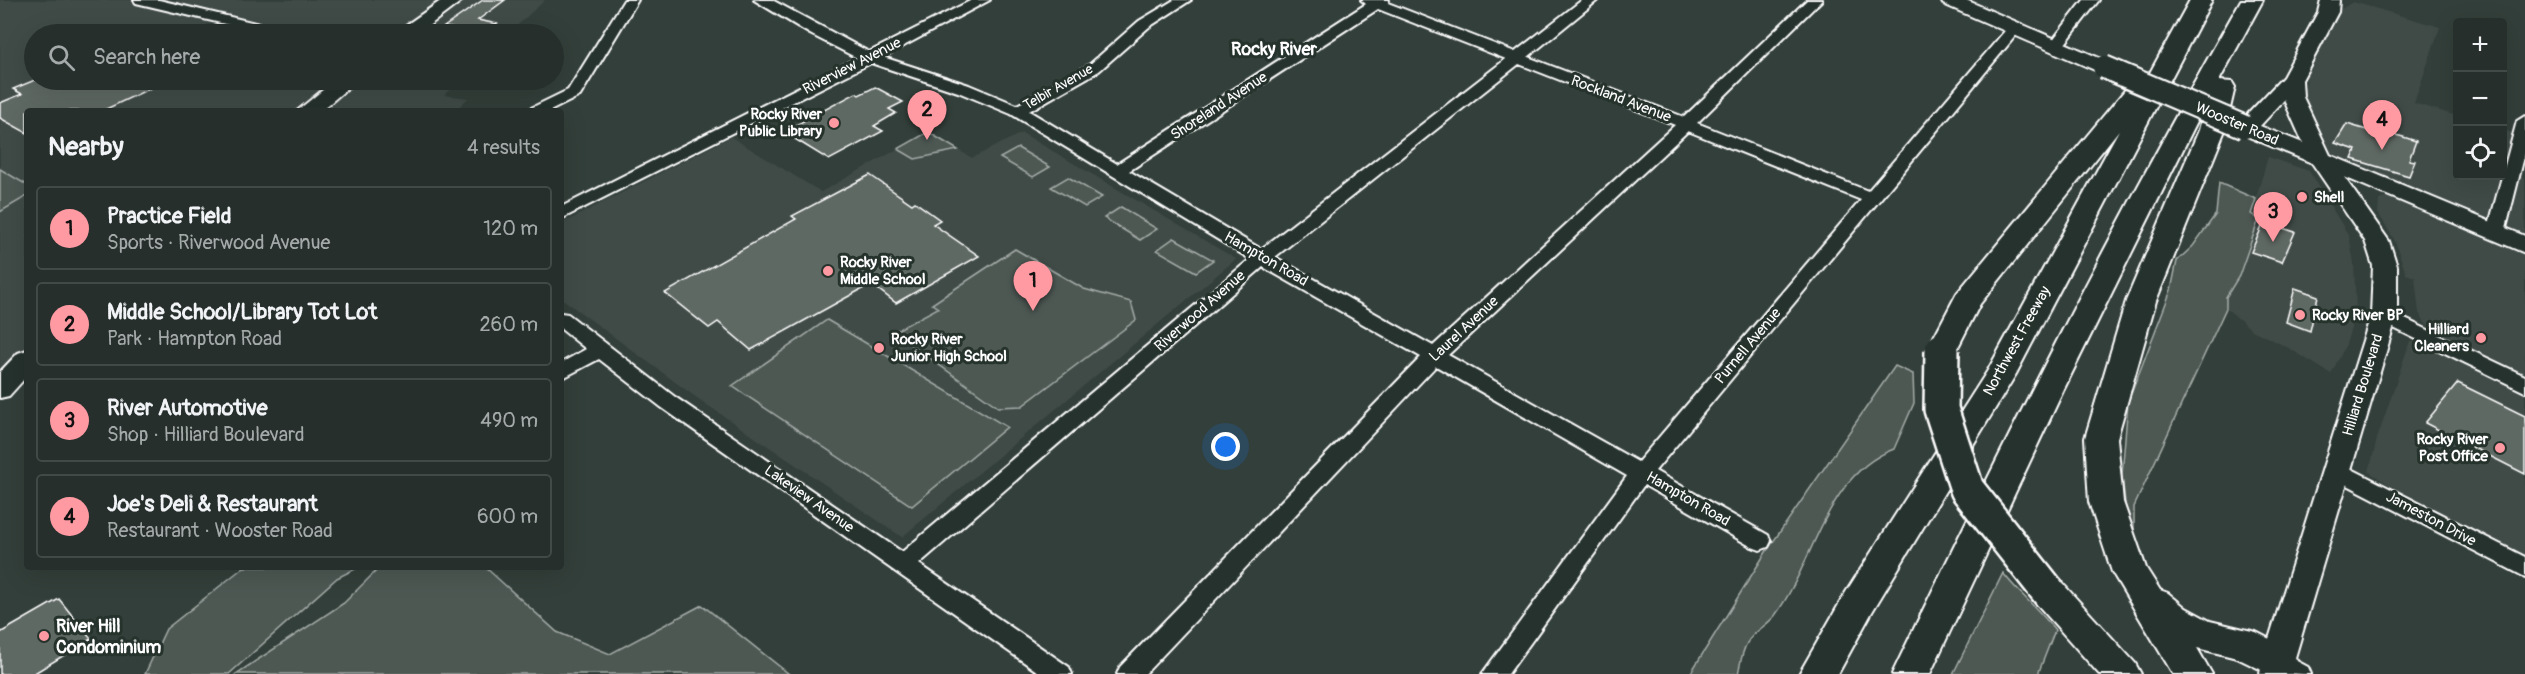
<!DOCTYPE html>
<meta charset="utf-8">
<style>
body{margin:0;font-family:Pangolin,sans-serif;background:#323b38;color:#f1f3f6}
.controls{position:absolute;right:18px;top:18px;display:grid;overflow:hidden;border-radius:6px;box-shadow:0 6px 24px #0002}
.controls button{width:54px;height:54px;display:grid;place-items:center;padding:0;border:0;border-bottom:2px solid #424a48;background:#262f2c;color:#f1f3f6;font:30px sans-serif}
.you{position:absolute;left:1226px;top:447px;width:21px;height:21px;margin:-15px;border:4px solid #fff;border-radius:50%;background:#1a73e8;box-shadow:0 0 0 9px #1a73e833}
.badge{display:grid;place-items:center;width:39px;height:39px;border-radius:50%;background:#ff9aa2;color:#111;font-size:20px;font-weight:700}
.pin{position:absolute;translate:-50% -50px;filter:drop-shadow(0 2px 3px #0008)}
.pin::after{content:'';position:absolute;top:32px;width:21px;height:18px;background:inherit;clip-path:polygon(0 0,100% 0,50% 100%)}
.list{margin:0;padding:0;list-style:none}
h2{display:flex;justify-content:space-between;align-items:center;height:78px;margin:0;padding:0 24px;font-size:26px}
h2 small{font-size:20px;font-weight:400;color:#a4a9a9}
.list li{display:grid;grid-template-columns:39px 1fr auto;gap:18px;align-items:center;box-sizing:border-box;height:84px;margin:0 12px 12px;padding:0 12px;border:2px solid #424a48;border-radius:6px}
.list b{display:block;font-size:22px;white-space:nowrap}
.list p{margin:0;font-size:20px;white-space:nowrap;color:#a4a9a9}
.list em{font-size:20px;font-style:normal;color:#a4a9a9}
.icon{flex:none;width:33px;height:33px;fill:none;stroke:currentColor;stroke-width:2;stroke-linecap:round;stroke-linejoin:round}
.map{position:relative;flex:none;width:2525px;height:674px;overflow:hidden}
.search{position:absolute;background:#262f2c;box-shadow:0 6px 24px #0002;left:24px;top:24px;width:540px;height:66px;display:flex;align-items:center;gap:15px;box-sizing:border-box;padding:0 21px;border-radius:33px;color:#a4a9a9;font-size:22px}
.panel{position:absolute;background:#262f2c;box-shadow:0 6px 24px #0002;left:24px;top:108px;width:540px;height:462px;border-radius:6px}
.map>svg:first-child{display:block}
</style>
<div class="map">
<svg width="2525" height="674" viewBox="0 0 2525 674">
<rect width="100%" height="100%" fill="#333f3a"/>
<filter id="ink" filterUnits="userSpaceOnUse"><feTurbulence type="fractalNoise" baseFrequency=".0167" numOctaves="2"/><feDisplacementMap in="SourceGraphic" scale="12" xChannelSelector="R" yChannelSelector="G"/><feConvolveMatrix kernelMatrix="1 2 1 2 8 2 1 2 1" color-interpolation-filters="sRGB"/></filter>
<g filter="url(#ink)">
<!-- built -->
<g fill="#404c47">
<polygon points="0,0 545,0 508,34 258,34 270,29 225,17 184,34 34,34 34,80 152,80 158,83 165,80 460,80 444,95 468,98 455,111 27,111 27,185 0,169"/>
<polygon points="2353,2 2440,27 2414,103 2457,116 2458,176 2502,176 2503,130 2513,133 2505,171 2525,178 2525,240 2332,158 2304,100 2307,73 2334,13"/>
<polygon points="928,132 972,158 1022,133 1236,259 902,537 697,398 561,298 561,224 731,137 821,192"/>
<polygon points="2268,157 2309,171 2349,236 2354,263 2356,312 2346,344 2331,374 2287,347 2252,330 2226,308 2226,297 2239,276 2258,219 2251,215"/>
<polygon points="27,196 27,368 0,399 0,212"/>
<polygon points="2389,197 2525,251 2525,374 2443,336 2426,324 2419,313 2415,277 2406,274 2395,241 2378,213 2379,200"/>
<polygon points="2410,341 2436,348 2525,390 2525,559 2396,489 2369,472 2377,439"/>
</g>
<!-- green -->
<g fill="#4d5853" stroke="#a6aca9" stroke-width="1.5">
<polygon points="928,132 958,150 915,159 898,149"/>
<polygon points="1018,148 1050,167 1033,177 1000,158"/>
<polygon points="0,169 27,185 27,196 0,212"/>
<polygon points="1068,177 1102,197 1085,207 1051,187"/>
<polygon points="2219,183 2256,199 2251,214 2259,219 2239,276 2226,297 2226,308 2134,507 2134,541 2127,521 2122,475 2128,402 2171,290 2177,261 2193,246 2216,214"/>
<polygon points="1121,207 1157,229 1140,240 1104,218"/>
<polygon points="1174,238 1213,260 1196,272 1157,250"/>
<polygon points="1015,249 1084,289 1131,302 1136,320 1022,406 998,407 893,332 938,308 932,304"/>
<polygon points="827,320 1007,427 912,506 732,386"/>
<path d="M1895,366L1913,374L1914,403L1894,449C1826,474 1815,561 1776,614C1769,625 1753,631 1747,643C1742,651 1740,665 1738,674H1690L1766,552Z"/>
<polygon points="244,567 359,567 337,578 229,674 145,674 166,629"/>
<polygon points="380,567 485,567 557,632 610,654 702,605 789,674 236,674 344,603"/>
<path d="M2003,573C2019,594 2039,609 2055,630L2038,674H1953Z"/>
</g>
<!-- building -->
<g fill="#5f6964" stroke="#fff" stroke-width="1.5">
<polygon points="483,0 505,0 478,20 497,24 483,34 444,27"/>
<polygon points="35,80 135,80 151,88 102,111 27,111 27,133 0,118 0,103 22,94 13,89"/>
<polygon points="875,87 903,102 889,109 896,113 874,126 883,131 829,160 795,139 802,136 790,128 856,93 859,95"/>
<polygon points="2347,124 2370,131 2371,127 2416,141 2409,160 2415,161 2409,176 2352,159 2356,150 2335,143"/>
<polygon points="870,175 912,204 915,202 940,220 933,224 979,256 896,303 871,284 751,350 718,322 709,328 665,293 796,219 792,216"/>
<polygon points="2264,222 2295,232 2282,262 2251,252"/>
<polygon points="2295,288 2318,296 2310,331 2286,322"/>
<polygon points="2458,383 2525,416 2525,474 2425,423"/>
<polygon points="59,599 91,639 33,674 0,674 0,633"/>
</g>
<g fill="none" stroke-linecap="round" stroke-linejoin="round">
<!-- minor casing -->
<g stroke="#fff" stroke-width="4">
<g id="minor">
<polygon points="134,0 159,0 289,31 292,34 267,34 136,3"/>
<polygon points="624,0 638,0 580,96 550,111 529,111 531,108 568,90"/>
<path d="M754,0H772L869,52L972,0H990L883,57L969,85L1017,105L1089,65L1139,21L1174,0H1191L1149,27L1099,71L1029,111L1117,164L1366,4L1361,0H1389L1388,3L1515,52L1582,0H1598L1528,57L1684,117L1807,0H1822L1697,123L1868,191L2010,25H2020L2022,28L1655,471L1768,535L1771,541L1768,547L1760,550L1752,547L1644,485L1508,674H1482L1627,476L1436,366L1145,674H1117L1120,667L1421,357L1263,267L919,564L1069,667L1072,674H1041L661,407L599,359L561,379V363L586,349L561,329V313L568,314L675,397L902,552L1250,259L1011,114L958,92L871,63L561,219V207L857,58L810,34ZM1378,9L1506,59L1261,249L1129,171ZM1519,64L1675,125L1433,346L1275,257ZM1688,131L1861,200L1638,462L1448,355Z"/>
<polygon points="2084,0 2099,0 2061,49 2051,49 2048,46"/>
<polygon points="2525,116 2525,153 2505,232 2502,236 2490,236 2487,232 2517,121"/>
<polygon points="2384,309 2525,376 2525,392 2377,320 2374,315 2377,310"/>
<polygon points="2338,462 2525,557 2525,577 2330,476 2327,470 2330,464"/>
<path d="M2278,651L2308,667L2311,674C2294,674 2274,674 2266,661L2269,654Z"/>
</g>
</g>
<!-- major casing -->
<g stroke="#fff" stroke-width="4">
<g id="major">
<polygon points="442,0 463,0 418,34 397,34 399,30"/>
<polygon points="1941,0 1966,0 2111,63 2114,67 2111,71 2097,71 1943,4"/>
<path d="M2321,0H2339L2338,12L2302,80L2303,97L2330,155L2525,236V253L2344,177L2389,241L2397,266V315L2294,661L2292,674H2260L2262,661L2371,315L2373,266L2365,241L2312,163L2237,132L2235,127L2223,126L2220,121L2223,116L2247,115L2283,77L2318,12ZM2284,100L2303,143L2260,126Z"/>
<polygon points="335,80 357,80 321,111 297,111"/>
<polygon points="27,350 27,376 9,396 0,398 0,372 18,353"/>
</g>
</g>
<!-- highway casing -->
<g stroke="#fff" stroke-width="4">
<g id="highway">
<polygon points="2190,0 2212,0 2016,374 1872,612 1838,674 1799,674 1846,592 1988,370 2119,130 1980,304 1953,357 1942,360 1931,357 1927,350 1957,293 2125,90 2134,88 2141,89"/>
<path d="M2241,0H2263L2219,81L2232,82L2235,87L2225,130L2156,301L2117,438L2123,502L2146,568L2160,590L2168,593L2186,608L2210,621L2256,632L2291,650L2297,661L2291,672L2270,674L2237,658L2197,648L2212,674H2173L2112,572L2089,502L2085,438L2126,301L2199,130L2206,103L2063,391L1930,674H1892C2002,446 2115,220 2241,0Z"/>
<polygon points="2050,579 2063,584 2135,663 2141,674 2099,674 2037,604 2032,594 2037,584"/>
</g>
</g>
<!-- minor -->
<use href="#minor" fill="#26332d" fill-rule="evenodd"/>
<!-- major -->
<use href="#major" fill="#26332d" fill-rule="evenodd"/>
<!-- highway -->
<use href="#highway" fill="#26332d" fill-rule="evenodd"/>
<!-- major-bridge casing -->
<g stroke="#fff" stroke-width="26" stroke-linecap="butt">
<polyline id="major-bridge" points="2104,67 2245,127"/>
</g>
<!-- highway-bridge casing -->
<g stroke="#fff" stroke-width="38" stroke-linecap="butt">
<polyline id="highway-bridge" points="1942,350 1941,409 1967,489 2050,594"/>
</g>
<!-- major-bridge -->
<use href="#major-bridge" stroke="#26332d" stroke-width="22"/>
<!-- highway-bridge -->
<use href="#highway-bridge" stroke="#26332d" stroke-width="33"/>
</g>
</g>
<!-- markers -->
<g fill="#ff9aa2" stroke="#26332d" stroke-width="2">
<circle cx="834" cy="123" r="6"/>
<circle cx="2302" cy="197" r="6"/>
<circle cx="828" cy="271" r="6"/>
<circle cx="2300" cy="315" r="6"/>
<circle cx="2481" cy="338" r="6"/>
<circle cx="879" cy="348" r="6"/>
<circle cx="2500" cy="448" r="6"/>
<circle cx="44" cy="636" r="6"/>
</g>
<g text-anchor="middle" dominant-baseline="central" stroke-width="6" stroke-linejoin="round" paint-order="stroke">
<!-- far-street labels -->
<g font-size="14" fill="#fff" stroke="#26332d">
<text transform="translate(1058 87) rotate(-30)">Telbir Avenue</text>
</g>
<!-- street labels -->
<g font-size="15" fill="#fff" stroke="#26332d">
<text transform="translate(852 66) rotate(-27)">Riverview Avenue</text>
<text transform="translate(1621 99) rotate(21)">Rockland Avenue</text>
<text transform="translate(1219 106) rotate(-33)">Shoreland Avenue</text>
<text transform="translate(2237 124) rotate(23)">Wooster Road</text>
<text transform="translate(1266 259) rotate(30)">Hampton Road</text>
<text transform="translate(1200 311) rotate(-41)">Riverwood Avenue</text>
<text transform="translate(1464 329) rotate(-43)">Laurel Avenue</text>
<text transform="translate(2017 341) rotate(-61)">Northwest Freeway</text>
<text transform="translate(1748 346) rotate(-50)">Purnell Avenue</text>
<text transform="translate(2363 385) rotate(-73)">Hilliard Boulevard</text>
<text transform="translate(809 499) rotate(35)">Lakeview Avenue</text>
<text transform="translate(1688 499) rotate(30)">Hampton Road</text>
<text transform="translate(2431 519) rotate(28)">Jameston Drive</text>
</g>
<!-- poi labels -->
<g font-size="15" font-weight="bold" fill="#fff" stroke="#26332d" text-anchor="start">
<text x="822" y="114" text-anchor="end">Rocky River<tspan x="822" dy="17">Public Library</tspan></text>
<text x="2314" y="197">Shell</text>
<text x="840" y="262">Rocky River<tspan x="840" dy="17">Middle School</tspan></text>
<text x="2312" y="315">Rocky River BP</text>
<text x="2469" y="329" text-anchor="end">Hilliard<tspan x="2469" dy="17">Cleaners</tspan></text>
<text x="891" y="339">Rocky River<tspan x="891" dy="17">Junior High School</tspan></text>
<text x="2488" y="439" text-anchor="end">Rocky River<tspan x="2488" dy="17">Post Office</tspan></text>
</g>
<!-- far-district labels -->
<g font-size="18" font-weight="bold" fill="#fff" stroke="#26332d">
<text x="1274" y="49">Rocky River</text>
</g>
<!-- near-poi labels -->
<g font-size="18" font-weight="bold" fill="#fff" stroke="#26332d" text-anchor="start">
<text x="56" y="626">River Hill<tspan x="56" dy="21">Condominium</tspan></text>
</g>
</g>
</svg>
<div class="controls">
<button>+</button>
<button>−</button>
<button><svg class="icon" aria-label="locate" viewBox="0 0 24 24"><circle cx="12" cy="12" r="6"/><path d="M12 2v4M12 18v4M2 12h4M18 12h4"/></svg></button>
</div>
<div class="you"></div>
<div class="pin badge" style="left:1033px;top:311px">1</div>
<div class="pin badge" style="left:927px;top:140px">2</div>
<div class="pin badge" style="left:2273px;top:242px">3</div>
<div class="pin badge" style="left:2382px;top:150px">4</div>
<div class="search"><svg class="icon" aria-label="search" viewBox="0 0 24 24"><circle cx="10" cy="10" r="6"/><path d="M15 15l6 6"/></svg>Search here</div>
<section class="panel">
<h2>Nearby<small>4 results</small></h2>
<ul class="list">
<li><span class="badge">1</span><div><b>Practice Field</b><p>Sports · Riverwood Avenue</p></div><em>120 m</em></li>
<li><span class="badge">2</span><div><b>Middle School/Library Tot Lot</b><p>Park · Hampton Road</p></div><em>260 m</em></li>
<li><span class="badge">3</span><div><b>River Automotive</b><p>Shop · Hilliard Boulevard</p></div><em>490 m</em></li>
<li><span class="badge">4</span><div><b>Joe's Deli &amp; Restaurant</b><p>Restaurant · Wooster Road</p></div><em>600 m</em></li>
</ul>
</section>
</div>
